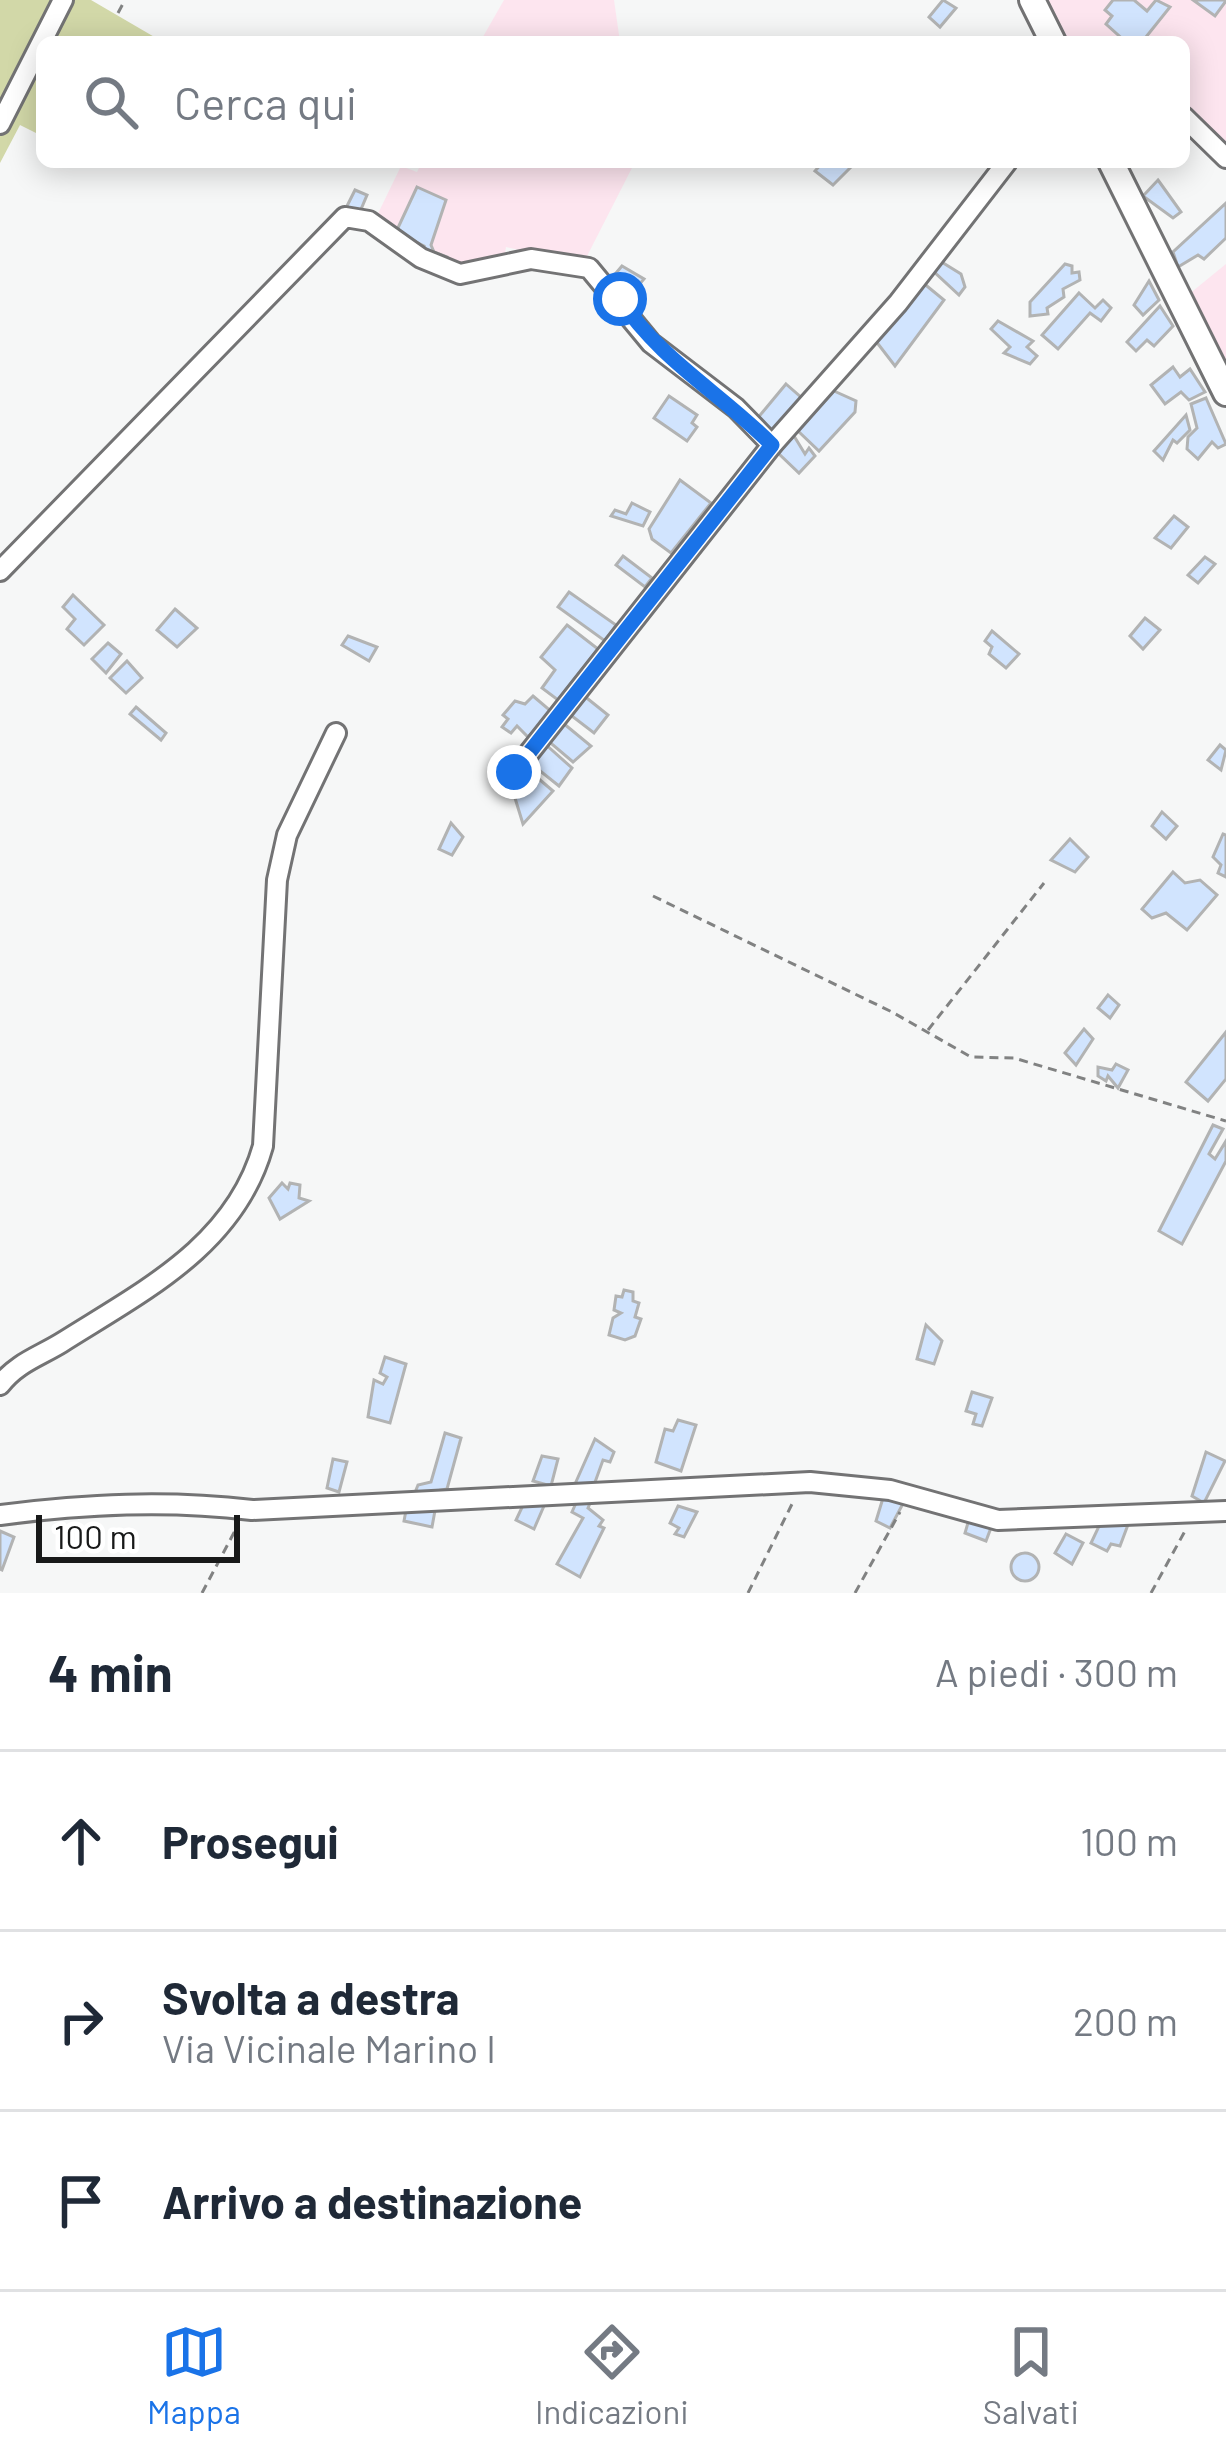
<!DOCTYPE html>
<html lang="it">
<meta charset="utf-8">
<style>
body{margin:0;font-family:Barlow,sans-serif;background:#f2f2f3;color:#1f2937}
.scale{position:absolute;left:36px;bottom:30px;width:204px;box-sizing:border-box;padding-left:12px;border:6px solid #181919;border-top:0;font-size:33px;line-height:42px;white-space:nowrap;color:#181919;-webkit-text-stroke:9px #fff;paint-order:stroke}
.stop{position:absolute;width:36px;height:36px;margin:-27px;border:9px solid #1a73e8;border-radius:50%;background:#fff}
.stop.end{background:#1a73e8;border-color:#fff;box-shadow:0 3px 12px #0008}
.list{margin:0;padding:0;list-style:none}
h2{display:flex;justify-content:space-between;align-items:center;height:156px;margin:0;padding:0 48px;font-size:51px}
h2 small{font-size:39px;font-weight:400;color:#747a83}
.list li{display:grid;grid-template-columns:78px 1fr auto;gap:36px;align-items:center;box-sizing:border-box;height:180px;padding:0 48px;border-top:3px solid #e0e1e3}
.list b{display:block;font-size:45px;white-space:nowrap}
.list p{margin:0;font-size:39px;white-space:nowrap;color:#747a83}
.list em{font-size:39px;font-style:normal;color:#747a83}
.icon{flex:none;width:66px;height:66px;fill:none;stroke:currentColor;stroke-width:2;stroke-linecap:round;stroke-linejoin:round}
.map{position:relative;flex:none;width:1226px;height:1593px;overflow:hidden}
.search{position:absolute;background:#fff;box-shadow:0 6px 30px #0003;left:36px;right:36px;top:36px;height:132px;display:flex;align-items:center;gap:30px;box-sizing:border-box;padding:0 42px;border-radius:18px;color:#747a83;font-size:45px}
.sheet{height:696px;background:#fff}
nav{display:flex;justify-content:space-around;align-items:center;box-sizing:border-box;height:168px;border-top:3px solid #e0e1e3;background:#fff;font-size:33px;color:#747a83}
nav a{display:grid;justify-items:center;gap:6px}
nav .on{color:#1a73e8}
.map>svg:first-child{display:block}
</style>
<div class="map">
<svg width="1226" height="1593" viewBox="0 0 1226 1593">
<rect width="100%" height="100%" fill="#f6f7f7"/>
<!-- industrial -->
<g fill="#fde5ef">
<polygon points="504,0 614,0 620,42 480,42"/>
<polygon points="1047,0 1226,0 1226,167 1184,126 1184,42 1067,42"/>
<polygon points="422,162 635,162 583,264 506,247 504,260 465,268 371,228 401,166 417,172"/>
<polygon points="1226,264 1226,379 1188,295"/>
</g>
<!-- green -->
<polygon fill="#d2d8a8" points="0,0 91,0 163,42 42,42 42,136 20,125 0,163"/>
<!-- building -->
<g fill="#d1e4fe" stroke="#b2b3b3" stroke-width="3">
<polygon points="943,0 956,8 940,27 929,17"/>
<polygon points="1113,0 1134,0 1147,11 1156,0 1170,7 1142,42 1126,42 1106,24 1112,16 1105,10"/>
<polygon points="1193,0 1226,0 1226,1 1215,16"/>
<polygon points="823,162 856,162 833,185 815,171"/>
<polygon points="1158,180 1181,212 1173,218 1143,196"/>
<polygon points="417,187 446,200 431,245 434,252 447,257 445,267 422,253 424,246 396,232"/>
<polygon points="355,190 367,195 359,214 346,208"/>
<polygon points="1226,203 1226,238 1204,259 1198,255 1178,267 1173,252"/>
<polygon points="940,261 961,274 965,287 959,295 931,269"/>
<polygon points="1065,264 1072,266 1072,273 1079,272 1080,280 1063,289 1064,297 1047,308 1048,314 1030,316 1030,302"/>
<polygon points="622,266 644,279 631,294 616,273"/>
<polygon points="1149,281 1159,300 1143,315 1134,305"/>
<polygon points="922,282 944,300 895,366 875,340"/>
<polygon points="1079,293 1095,308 1103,300 1111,308 1101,321 1090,313 1058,349 1042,335"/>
<polygon points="1160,306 1173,326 1154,346 1147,340 1136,351 1127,342"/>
<polygon points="998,321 1033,341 1027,347 1037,356 1030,364 1004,353 1010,347 991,329"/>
<polygon points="1173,367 1180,377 1190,369 1205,392 1189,400 1181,392 1165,404 1151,385"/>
<polygon points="786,384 803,399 772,435 756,420"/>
<polygon points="834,391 856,401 855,412 819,451 798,431"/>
<polygon points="669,396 697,415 692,423 697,427 687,441 654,418"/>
<polygon points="1206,398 1226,444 1218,448 1212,442 1198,459 1187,449 1188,437 1197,428 1191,404"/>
<polygon points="1186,415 1190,430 1177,443 1173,440 1163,460 1154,451"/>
<polygon points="794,436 805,454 809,448 815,456 799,473 778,453"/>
<polygon points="680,480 711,503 671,553 652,539 649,529"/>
<polygon points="632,503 650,512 643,526 611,516 615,510 626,514"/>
<polygon points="1174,516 1188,527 1171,548 1155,538"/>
<polygon points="623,556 652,578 645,587 616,565"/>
<polygon points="1205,557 1215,564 1198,583 1188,575"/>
<polygon points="569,592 616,625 605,641 558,607"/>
<polygon points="73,595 104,625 84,645 67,629 75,619 63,607"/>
<polygon points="175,609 197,628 177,647 157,630"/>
<polygon points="1145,618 1160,630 1143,649 1130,636"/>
<polygon points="567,625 598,649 558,700 542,688 555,670 541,657"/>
<polygon points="992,631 1019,654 1006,668 989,654 992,647 985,641"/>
<polygon points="348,636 377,647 369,661 342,645"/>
<polygon points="108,643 121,654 106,673 92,659"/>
<polygon points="127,661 142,678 126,693 110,678"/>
<polygon points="583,695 608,715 594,733 568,713"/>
<polygon points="533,696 552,712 528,737 517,726 511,733 502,727 508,719 503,715 515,701 525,704"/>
<polygon points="136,707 166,733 161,740 130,714"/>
<polygon points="563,723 591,746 573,762 547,740"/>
<polygon points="544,743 572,768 559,786 529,762"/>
<polygon points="1220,745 1226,750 1221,770 1208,760"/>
<polygon points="526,768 553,791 523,824 511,785"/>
<polygon points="1162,812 1177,826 1166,839 1152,826"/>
<polygon points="451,823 463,837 452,855 439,849"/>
<polygon points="1223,834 1226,835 1226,877 1218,873 1221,865 1213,857"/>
<polygon points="1070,839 1088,857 1075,872 1051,860"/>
<polygon points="1173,872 1185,883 1200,880 1217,895 1187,930 1166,913 1152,918 1142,909"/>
<polygon points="1108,995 1119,1005 1110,1018 1098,1008"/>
<polygon points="1084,1029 1093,1039 1076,1065 1065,1053"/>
<polygon points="1226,1032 1226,1079 1208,1101 1186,1082"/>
<polygon points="1116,1064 1128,1070 1118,1088 1108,1076 1106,1081 1098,1076 1098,1067 1112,1070"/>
<polygon points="1213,1125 1223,1129 1209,1154 1215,1159 1226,1141 1226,1161 1182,1244 1159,1231"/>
<polygon points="282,1183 288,1189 290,1183 300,1185 299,1198 309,1201 280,1219 269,1198"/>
<polygon points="624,1290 633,1292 633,1301 639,1303 635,1317 641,1319 635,1336 625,1340 609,1335 613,1318 621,1313 614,1310 616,1296 622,1297"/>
<polygon points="926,1325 942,1341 934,1364 917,1359"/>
<polygon points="385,1357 406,1364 390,1423 368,1417 374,1380 383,1384 387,1377 380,1373"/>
<polygon points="972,1392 992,1398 982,1426 973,1424 976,1414 966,1411"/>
<polygon points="678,1420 696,1425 681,1471 656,1462 665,1429 673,1431"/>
<polygon points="445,1433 461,1438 447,1489 414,1495 418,1485 431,1482"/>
<polygon points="595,1439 614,1452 610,1462 603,1460 594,1485 575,1484"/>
<polygon points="1206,1452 1225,1461 1204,1503 1192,1496"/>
<polygon points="542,1456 558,1459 551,1486 533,1481"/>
<polygon points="333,1459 347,1462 339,1492 327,1488"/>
<polygon points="580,1494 594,1494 588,1508 603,1520 599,1526 604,1528 580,1577 557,1564 583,1518 572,1512"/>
<polygon points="883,1498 906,1498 890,1528 876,1521"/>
<polygon points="547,1499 534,1529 516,1520 525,1501"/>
<polygon points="407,1505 436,1505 432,1527 404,1521"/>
<polygon points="678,1506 697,1512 684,1537 675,1534 679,1528 670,1523"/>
<polygon points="970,1516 992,1525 986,1541 965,1533"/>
<polygon points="1101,1522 1129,1522 1120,1546 1111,1544 1107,1551 1091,1543"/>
<polygon points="0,1531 14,1537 2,1570 0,1569"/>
<polygon points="1066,1534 1083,1543 1072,1564 1055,1553"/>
<circle cx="1025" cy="1567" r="14"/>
</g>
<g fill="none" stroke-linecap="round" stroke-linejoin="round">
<!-- minor casing -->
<g stroke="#737374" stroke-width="24">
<g id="minor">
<polyline points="1184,117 1226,158"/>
<polyline points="0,124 63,0"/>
<polyline points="0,571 345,217 369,221 421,258 460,274 531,259 589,268 651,343 736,408 772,445"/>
<polyline points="514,772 772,445 898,303 1007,162"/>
<path d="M0,1385C17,1363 38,1357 61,1343C143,1291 235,1246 263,1146L277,880L287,835L336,733"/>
<path d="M0,1515C87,1504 166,1500 252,1510L810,1482L890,1490L998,1520L1226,1511"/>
</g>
</g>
<!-- major casing -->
<g stroke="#737374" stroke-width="30">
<g id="major">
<polyline points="1032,0 1053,42"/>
<polyline points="1111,162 1226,393"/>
</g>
</g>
<!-- path -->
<g stroke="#818282" stroke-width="3" stroke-dasharray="9 6" stroke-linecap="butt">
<polyline points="118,13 125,0"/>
<polyline points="653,896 892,1012 971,1057 1014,1058 1226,1121"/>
<polyline points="928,1030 1044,883"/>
<polyline points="202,1593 237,1527"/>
<polyline points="748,1593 794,1500"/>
<polyline points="855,1593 900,1512"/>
<polyline points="1151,1593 1185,1531"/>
</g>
<!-- minor -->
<use href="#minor" stroke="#fff" stroke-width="18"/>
<!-- major -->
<use href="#major" stroke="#fff" stroke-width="24"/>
</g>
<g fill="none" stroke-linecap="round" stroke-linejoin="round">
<!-- route -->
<path stroke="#1a73e8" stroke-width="15" d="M514,772L772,445C722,394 660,360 620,299"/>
</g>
</svg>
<div class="scale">100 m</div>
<div class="stop" style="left:620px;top:299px"></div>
<div class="stop end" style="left:514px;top:772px"></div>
<div class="search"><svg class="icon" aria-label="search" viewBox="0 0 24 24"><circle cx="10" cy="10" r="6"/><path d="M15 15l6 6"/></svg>Cerca qui</div>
</div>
<section class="sheet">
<h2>4 min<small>A piedi · 300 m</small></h2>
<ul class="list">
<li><svg class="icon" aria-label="ahead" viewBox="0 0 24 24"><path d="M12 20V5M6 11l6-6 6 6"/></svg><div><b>Prosegui</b></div><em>100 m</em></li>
<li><svg class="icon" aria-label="right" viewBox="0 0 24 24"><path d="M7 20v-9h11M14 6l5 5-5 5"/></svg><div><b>Svolta a destra</b><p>Via Vicinale Marino I</p></div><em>200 m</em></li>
<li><svg class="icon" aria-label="arrive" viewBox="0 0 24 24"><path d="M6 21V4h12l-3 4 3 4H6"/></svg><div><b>Arrivo a destinazione</b></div></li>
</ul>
</section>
<nav>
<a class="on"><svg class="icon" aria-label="map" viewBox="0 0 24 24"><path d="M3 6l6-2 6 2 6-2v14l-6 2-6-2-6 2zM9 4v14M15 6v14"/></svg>Mappa</a>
<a><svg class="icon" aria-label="directions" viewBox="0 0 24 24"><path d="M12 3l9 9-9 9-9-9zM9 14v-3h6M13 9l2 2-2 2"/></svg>Indicazioni</a>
<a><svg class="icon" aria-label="saved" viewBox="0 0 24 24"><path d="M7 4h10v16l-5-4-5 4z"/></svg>Salvati</a>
</nav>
